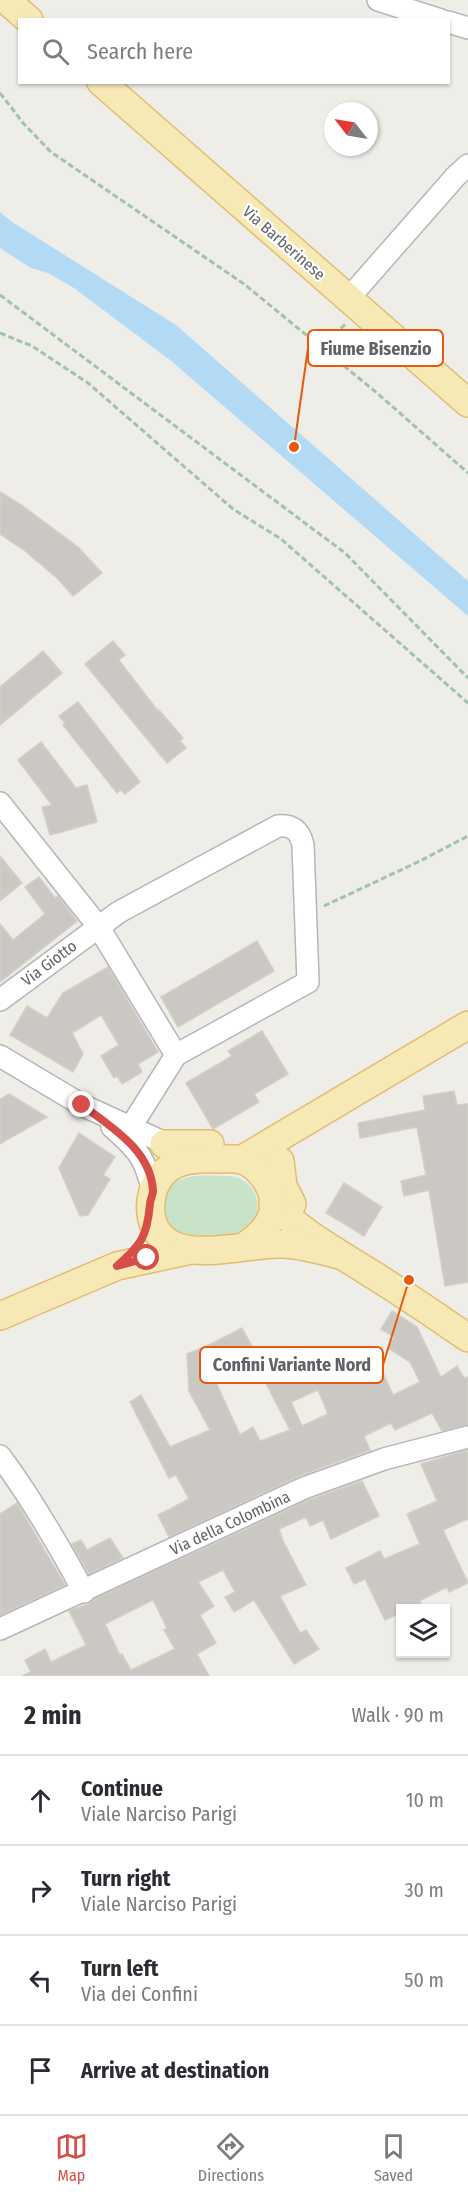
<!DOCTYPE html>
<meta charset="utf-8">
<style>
body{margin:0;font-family:"Fira Sans Condensed",sans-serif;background:#f7f7f7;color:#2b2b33}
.controls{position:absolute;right:18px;bottom:18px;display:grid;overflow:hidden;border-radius:0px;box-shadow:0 2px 4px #0004}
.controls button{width:54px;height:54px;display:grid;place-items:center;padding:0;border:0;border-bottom:2px solid #e1e1e2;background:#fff;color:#2b2b33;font:30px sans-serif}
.compass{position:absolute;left:324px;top:102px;width:54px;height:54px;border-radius:50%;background:#fff;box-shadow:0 2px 4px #0004;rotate:301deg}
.stop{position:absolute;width:18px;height:18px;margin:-14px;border:4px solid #d54e48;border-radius:50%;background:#fff}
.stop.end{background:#d54e48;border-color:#fff;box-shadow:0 2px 6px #0008}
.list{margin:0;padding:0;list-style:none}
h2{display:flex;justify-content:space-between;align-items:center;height:78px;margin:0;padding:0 24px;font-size:26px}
h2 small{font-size:20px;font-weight:400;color:#7c7c81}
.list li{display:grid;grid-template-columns:39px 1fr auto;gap:18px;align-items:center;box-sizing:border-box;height:90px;padding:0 24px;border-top:2px solid #e1e1e2}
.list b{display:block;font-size:22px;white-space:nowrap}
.list p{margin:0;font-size:20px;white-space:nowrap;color:#7c7c81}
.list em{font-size:20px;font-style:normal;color:#7c7c81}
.icon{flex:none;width:33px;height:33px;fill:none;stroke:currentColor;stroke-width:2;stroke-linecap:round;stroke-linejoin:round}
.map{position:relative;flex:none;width:468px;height:1676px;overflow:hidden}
.search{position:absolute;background:#fff;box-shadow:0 2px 4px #0004;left:18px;right:18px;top:18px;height:66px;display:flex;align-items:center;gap:15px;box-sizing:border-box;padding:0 21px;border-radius:0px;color:#7c7c81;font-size:22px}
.sheet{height:438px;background:#fff}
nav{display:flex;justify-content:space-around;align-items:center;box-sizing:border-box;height:84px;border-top:2px solid #e1e1e2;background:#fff;font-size:16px;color:#7c7c81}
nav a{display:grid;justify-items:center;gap:3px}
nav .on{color:#d54e48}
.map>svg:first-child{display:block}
</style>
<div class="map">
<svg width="468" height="1676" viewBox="0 0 468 1676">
<rect width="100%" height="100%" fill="#efede8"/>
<!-- green -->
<path fill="#c8e3c7" d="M230,1176C268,1182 264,1230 235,1238C223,1241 206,1239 193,1239C166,1239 151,1197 176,1182C191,1173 213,1176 230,1176Z"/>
<!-- water -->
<polygon fill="#b2daf5" points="0,212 12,222 176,325 468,581 468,616 170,360 74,288 48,273 31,268 0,248"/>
<!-- building -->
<g fill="#cbc8c4" stroke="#d3cfc6" stroke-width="1.5" fill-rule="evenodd">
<polygon points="0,492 20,504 78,547 102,573 73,596 57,578 25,551 0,534"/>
<polygon points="113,641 125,655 119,660 121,663 158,711 159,710 183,738 180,741 186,748 167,763 85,664"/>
<polygon points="43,651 62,673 0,725 0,687"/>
<polygon points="78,702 140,782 125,794 121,790 117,793 63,725 65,723 59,716"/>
<polygon points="41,742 76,788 87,785 97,822 50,835 42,807 52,805 18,760"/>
<polygon points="0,856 22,883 0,901"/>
<polygon points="39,877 55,898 58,896 77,921 0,982 0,924 13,940 45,914 25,887"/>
<polygon points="257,941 274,971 178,1027 161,997"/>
<polygon points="108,967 158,1052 138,1064 142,1072 122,1084 117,1076 114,1078 101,1056 119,1045 101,1015 72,1033 83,1054 73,1072 10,1035 27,1006 47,1018 63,993"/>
<polygon points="262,1031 288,1074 254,1094 259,1102 213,1129 186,1083 232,1056 228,1051"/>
<polygon points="454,1091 457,1105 468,1104 468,1282 445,1286 429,1190 404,1196 401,1181 426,1175 417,1127 360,1138 358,1123 425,1110 423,1096"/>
<polygon points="9,1094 47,1117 0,1144 0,1099"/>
<polygon points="79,1133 115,1157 103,1175 110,1179 88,1215 80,1216 59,1168"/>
<polygon points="344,1183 382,1207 364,1236 326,1213"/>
<path d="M392,1311L417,1327L441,1377L457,1366L464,1378L468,1377V1425L442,1431L432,1413L395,1430L391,1423L364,1436L370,1450L299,1476L169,1537L158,1515L189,1499L176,1475L169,1478L130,1402L141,1395L170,1447L210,1430L189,1391L187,1354L211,1344L242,1328L257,1355L214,1378L240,1435L253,1427L260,1441L290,1430L259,1370L273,1365L279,1375L325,1352L338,1379L377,1360L393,1395L420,1382L410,1362L388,1348L394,1337L381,1329ZM318,1390L328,1414L302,1426L291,1402Z"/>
<polygon points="468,1450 468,1519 443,1530 468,1583 449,1592 447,1587 419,1601 421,1603 410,1608 400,1608 400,1613 385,1620 365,1579 354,1584 346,1568 380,1551 384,1559 420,1544 407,1514 437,1501 421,1464"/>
<path d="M362,1481L379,1516L331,1539L323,1520L310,1526L306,1517L279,1529L283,1541L306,1585L280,1596L300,1633L306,1630L319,1649L294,1664L254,1600L234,1612L225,1597L235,1592L223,1570L198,1582L214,1606L200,1615L216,1643L197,1654L209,1676H22L31,1672L25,1660L45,1649L51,1662L86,1645L69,1611L90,1603L94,1599L309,1500ZM153,1600L167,1628L164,1630L175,1649L131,1670L122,1654L120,1655L105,1624Z"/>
<polygon points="17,1503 65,1585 0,1615 0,1514"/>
<polygon points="110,1538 123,1558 89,1574 72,1544 81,1540 87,1550"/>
</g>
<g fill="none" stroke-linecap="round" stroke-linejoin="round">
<!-- minor casing -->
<g stroke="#b4b7ba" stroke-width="24">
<g id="minor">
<polyline points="378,0 441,20"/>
<polyline points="448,22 468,28"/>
<polyline points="348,299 456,176 468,165"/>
<polyline points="0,803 98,926 176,1055"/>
<path d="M0,1000L119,912L278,826C292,824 300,831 303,845L308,982L176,1055L130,1128"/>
<polyline points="0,1056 82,1105 178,1149"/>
<path d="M112,1127C138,1150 145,1157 153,1192"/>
<path d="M0,1456C32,1499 58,1544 84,1592"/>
<polyline points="0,1629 304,1488 384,1459 468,1437"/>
</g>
</g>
<!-- major casing -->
<g stroke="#e1bd6f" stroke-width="30">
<g id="major">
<polyline points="6,0 29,20"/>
<polyline points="101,82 468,403"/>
<polyline points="164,1144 210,1144"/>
<polyline points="241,1160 468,1025"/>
<polyline points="280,1161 283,1186 292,1204"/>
<path d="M273,1203C300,1232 334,1250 367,1271C401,1292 435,1315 468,1338"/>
<path d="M243,1247C271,1230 285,1205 263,1176C258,1170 251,1162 242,1160C235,1158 226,1159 219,1159C193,1158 165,1159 154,1188C150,1200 149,1211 153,1223C169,1270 246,1242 282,1244C302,1244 321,1251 340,1255"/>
<polyline points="0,1316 117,1266 191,1250"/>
</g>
</g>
<!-- path -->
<g stroke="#a1c3aa" stroke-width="3" stroke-dasharray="6 3" stroke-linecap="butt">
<polyline points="0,93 24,124 51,152 244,284 377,393 468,473"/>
<polyline points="0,295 345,553 468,678"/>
<polyline points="0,333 32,346 88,383 233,509 281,539 468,703"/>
<polyline points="323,349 346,323"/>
<polyline points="324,906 420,861 468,836"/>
</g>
<!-- minor -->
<use href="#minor" stroke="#fff" stroke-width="21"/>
<!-- major -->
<use href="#major" stroke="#f6e9b6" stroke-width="27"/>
</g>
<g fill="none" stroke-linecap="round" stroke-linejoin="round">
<!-- route -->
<path stroke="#d54e48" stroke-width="8" d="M82,1105C111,1127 151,1150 153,1191C153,1195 150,1200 150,1204C147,1237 141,1245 117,1266L147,1258"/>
</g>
<g text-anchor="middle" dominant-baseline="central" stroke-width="4.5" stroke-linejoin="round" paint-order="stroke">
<!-- street labels -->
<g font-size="16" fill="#5f6266" stroke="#fff">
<text transform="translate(284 243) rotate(41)">Via Barberinese</text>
<text transform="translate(49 963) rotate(-37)">Via Giotto</text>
<text transform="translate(230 1523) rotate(-25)">Via della Colombina</text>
</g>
</g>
<!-- callouts -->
<path fill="none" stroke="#e8590c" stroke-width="2" d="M294 447L308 348M409 1280L383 1365"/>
<g fill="#e8590c" stroke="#fff" stroke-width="2">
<circle cx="294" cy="447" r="6"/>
<circle cx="409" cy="1280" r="6"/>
</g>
<g fill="#fff" stroke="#e8590c" stroke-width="2">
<rect x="308" y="330" width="135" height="36" rx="6"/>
<rect x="200" y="1347" width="183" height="36" rx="6"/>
</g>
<g font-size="18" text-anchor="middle" font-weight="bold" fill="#5f6266">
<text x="376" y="355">Fiume Bisenzio</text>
<text x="292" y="1371">Confini Variante Nord</text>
</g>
</svg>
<div class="controls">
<button><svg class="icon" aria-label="layers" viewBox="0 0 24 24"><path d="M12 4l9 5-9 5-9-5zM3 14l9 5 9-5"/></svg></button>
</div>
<svg class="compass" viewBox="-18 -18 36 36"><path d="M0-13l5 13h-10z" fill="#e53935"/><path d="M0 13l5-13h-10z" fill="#7c7c81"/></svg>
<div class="stop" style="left:147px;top:1258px"></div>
<div class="stop end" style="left:82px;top:1105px"></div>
<div class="search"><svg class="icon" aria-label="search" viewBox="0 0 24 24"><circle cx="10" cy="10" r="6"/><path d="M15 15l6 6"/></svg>Search here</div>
</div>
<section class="sheet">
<h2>2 min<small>Walk · 90 m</small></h2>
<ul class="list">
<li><svg class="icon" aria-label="ahead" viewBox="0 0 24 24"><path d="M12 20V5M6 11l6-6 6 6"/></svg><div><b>Continue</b><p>Viale Narciso Parigi</p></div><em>10 m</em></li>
<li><svg class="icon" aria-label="right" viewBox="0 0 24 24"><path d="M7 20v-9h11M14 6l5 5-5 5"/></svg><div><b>Turn right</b><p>Viale Narciso Parigi</p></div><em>30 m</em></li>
<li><svg class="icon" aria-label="left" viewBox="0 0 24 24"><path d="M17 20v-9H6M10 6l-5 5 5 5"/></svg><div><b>Turn left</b><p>Via dei Confini</p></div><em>50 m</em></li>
<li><svg class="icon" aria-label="arrive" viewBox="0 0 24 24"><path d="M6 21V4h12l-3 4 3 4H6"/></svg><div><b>Arrive at destination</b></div></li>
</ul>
</section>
<nav>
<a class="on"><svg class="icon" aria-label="map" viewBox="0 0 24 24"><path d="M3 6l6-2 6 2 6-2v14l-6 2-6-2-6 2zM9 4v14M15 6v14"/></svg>Map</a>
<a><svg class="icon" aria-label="directions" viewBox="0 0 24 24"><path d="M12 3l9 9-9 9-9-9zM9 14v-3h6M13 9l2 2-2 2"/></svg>Directions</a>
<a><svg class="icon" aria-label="saved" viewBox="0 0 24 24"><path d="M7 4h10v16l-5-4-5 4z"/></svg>Saved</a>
</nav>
